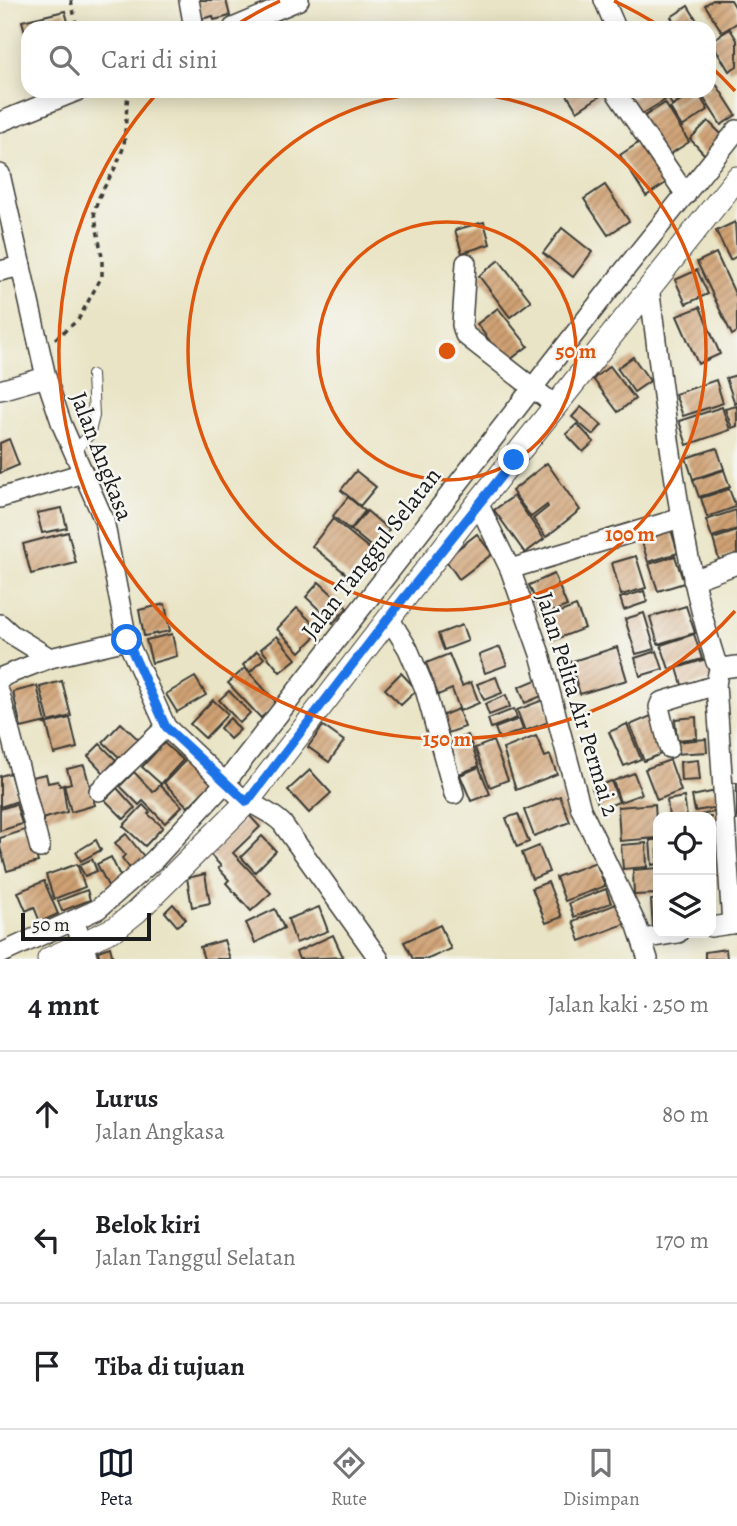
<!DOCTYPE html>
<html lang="id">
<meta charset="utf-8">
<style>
body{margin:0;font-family:Alegreya,serif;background:#f6f6f6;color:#202124}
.controls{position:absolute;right:21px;bottom:21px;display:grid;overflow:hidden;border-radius:14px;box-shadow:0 4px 18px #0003}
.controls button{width:63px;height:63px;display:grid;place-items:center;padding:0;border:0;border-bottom:2px solid #e0e0e0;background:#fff;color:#202124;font:35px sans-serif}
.scale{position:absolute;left:21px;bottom:18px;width:130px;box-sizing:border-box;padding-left:7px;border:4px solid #1c1c1c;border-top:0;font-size:19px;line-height:24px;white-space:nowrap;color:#1c1c1c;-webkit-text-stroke:5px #f6f6f2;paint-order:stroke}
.stop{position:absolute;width:21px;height:21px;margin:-16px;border:5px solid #1a73e8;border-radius:50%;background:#fff}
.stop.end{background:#1a73e8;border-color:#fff;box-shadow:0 2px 7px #0008}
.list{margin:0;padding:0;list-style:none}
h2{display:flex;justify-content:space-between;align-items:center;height:91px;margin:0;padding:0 28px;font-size:30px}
h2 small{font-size:23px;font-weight:400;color:#757577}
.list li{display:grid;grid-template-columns:46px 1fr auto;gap:21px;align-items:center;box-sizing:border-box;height:126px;padding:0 28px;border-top:2px solid #e0e0e0}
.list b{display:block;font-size:26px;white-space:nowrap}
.list p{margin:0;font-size:23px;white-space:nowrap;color:#757577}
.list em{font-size:23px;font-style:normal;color:#757577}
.icon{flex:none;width:38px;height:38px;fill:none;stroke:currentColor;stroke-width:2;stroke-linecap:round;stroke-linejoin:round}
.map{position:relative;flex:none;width:737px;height:959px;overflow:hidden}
.search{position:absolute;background:#fff;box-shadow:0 4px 18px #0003;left:21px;right:21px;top:21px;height:77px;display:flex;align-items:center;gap:18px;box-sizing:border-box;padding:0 24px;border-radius:21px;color:#757577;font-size:26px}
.sheet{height:469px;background:#fff}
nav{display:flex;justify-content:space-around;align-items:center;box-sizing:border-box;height:98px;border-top:2px solid #e0e0e0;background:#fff;font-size:19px;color:#757577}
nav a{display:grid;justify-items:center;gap:4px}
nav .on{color:#111827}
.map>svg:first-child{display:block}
</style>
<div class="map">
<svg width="737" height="959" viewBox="0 0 737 959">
<defs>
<pattern id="building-hatch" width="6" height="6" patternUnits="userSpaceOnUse" patternTransform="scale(1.75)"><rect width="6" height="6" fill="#d0a173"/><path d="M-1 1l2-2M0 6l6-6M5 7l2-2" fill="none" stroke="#a8825e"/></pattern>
</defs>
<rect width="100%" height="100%" fill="#f6f6f2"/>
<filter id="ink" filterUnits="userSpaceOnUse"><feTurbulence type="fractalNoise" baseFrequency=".0143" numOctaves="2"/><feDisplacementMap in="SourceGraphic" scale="14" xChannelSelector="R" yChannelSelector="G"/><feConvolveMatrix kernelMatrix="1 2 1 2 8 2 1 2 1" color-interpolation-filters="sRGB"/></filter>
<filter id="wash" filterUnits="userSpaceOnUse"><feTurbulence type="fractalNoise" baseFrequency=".00686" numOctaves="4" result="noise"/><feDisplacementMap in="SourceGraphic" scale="28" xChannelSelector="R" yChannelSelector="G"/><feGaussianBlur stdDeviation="1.57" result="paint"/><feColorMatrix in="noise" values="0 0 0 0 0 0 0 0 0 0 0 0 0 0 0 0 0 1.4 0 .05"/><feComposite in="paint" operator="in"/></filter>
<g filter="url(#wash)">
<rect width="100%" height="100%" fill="#e9e4c5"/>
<g id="blocks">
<!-- building -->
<g fill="url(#building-hatch)">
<polygon points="197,0 226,0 230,16 214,20 213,16 201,19"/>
<polygon points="713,0 731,0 737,10 737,23 722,32 705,5"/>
<polygon points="688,6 698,22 689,28 678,28 671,17"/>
<polygon points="65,11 69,25 56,28 28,28 28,35 26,35 22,21"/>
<polygon points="730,29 737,40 737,66 729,71 711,41"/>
<polygon points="709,73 736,115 721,125 699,91 709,91"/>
<polygon points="569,91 608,91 577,111 566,93"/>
<polygon points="643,91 659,91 665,100 639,116 629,100"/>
<polygon points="664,91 693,91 672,105"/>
<polygon points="697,91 708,110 682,127 670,108"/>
<polygon points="665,103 689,142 664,158 640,119"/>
<polygon points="708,121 724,137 705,155 690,139"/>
<polygon points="643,140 669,181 646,196 620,155"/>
<polygon points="605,185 629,221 608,235 584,199"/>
<polygon points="484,222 490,244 462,253 455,230"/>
<polygon points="735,222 737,256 730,260 716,231"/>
<polygon points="562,228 592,252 573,277 543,253"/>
<polygon points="716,253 737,298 737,332 732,335 697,262"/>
<polygon points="499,260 531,301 510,317 479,276"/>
<polygon points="697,270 708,294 686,304 675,280"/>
<polygon points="700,307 720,354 698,364 677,316"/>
<polygon points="498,308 528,346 506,363 477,324"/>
<polygon points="633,357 650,381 634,392 617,368"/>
<polygon points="610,366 635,399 618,412 593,379"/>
<polygon points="737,375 737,403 735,404 726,378"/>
<polygon points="716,380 723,403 683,416 675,394"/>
<polygon points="737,406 737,426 732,428 725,409"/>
<polygon points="581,407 602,425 593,435 572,417"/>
<polygon points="722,407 730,430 687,445 679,421"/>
<polygon points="577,424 594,442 583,452 566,434"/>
<polygon points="9,439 19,465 0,473 0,443"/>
<polygon points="717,448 724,469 693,479 686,458"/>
<polygon points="547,463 580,510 546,537 533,519 548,507 547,505 531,517 512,491"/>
<polygon points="724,470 730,487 699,497 693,480"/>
<polygon points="356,471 376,487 360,506 341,490"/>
<polygon points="729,489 736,507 707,517 701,498"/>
<polygon points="514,496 544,539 525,553 494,510"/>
<polygon points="348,497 365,511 350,530 333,516"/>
<polygon points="62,508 67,528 42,533 37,513"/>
<polygon points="736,510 737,529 712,537 706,520"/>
<polygon points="367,511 389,530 374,549 351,530"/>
<polygon points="333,519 372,551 350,577 312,546"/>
<polygon points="671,530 678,553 648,562 641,539"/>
<polygon points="737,531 737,554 719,560 713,539"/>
<polygon points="68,532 76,563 31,574 23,544"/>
<polygon points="477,534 492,554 459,579 445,559"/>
<polygon points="636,556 646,588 621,595 612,563"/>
<polygon points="675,556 684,583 658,591 649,564"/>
<polygon points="554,574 567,606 542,616 529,585"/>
<polygon points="319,582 347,608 333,623 306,597"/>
<polygon points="644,591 647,602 624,610 620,598"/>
<polygon points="165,604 170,631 144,636 139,610"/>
<polygon points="576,606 585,628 554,640 545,618"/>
<polygon points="686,606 695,633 658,644 650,617"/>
<polygon points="297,608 321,631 300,652 277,629"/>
<polygon points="644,613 655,649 636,654 625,619"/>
<polygon points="462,625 468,641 444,650 438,634"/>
<polygon points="172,634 177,656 152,663 146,640"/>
<polygon points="694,634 702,659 669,669 661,645"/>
<polygon points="277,636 296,659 280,672 261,649"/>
<polygon points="500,647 507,665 485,673 479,655"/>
<polygon points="617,647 627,680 580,694 570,662"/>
<polygon points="257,651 264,658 250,672 243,665"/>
<polygon points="657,651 663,669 640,676 635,658"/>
<polygon points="449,654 462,686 471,682 479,703 460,711 452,689 438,695 426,663"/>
<polygon points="706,659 712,679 683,688 677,668"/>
<polygon points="245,668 277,703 261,718 228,683"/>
<polygon points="401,673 417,690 401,705 385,689"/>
<polygon points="195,677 206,695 177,712 166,694"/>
<polygon points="496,677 502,693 484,700 477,684"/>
<polygon points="538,679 544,695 525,703 519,687"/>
<polygon points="62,681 71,716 49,722 40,687"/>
<polygon points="37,686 46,722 21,728 13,692"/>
<polygon points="229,691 250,713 240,723 219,700"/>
<polygon points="506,695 510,707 489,715 485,704"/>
<polygon points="213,700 228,714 205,738 190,724"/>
<polygon points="543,700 551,721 525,731 517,710"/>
<polygon points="458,709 465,727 448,733 441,716"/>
<polygon points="514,709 517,718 491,728 488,719"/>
<polygon points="651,716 666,752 644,761 630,725"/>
<polygon points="696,717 697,738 677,740 675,719"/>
<polygon points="70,718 77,748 54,754 47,725 44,724"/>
<polygon points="230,718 240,730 230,739 220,728"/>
<polygon points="519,719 523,730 499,739 495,728"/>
<polygon points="121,723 142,743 124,762 103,742"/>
<polygon points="627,724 641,759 624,766 609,732"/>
<polygon points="323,726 344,741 329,762 308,747"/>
<polygon points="468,735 479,766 459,774 447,743"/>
<polygon points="536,736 545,757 550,755 557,774 516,790 503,749"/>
<polygon points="706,739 707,752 674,754 673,742"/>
<polygon points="493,741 508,780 490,787 475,748"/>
<polygon points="164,743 183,760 161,784 142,767"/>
<polygon points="100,744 116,760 104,773 88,756"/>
<polygon points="187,759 212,783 188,807 164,783"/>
<polygon points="670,760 681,791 657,800 645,769"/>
<polygon points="698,760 700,780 681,781 680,762"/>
<polygon points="84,765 95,805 71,812 64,785 71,783 67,769"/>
<polygon points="479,767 490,794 471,801 460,775"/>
<polygon points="310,770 331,793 309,813 288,790"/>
<polygon points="134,772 153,792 160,785 182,806 165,823 143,801 139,805 120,786"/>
<polygon points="10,773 18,801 0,807 0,776"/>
<polygon points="634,773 642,794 620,802 613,781"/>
<polygon points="46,774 48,783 58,781 60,786 63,785 67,812 42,819 32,777"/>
<polygon points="611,781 619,802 600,809 592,788"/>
<polygon points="726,783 737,783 737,820 729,820"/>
<polygon points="117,788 135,808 124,819 105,800"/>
<polygon points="716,791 719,807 695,811 692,796"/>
<polygon points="560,796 570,822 534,836 524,810"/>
<polygon points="684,797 687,817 669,817 667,800"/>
<polygon points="16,804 22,824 0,831 0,809"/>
<polygon points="655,804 657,838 620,841 618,807"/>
<polygon points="143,805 150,812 148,814 163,827 145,846 123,826"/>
<polygon points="720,811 723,827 711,829 711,817 690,817"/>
<polygon points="518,814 529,842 517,847 506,818"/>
<polygon points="249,815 260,827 233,853 271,893 251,911 226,883 229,880 218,868 221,866 209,853"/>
<polygon points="28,829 38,862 7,871 0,847 0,838"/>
<polygon points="126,834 146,859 132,871 122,858 125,855 115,843"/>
<polygon points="262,836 276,851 255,872 241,857"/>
<polygon points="96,840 101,850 81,861 76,852"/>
<polygon points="650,840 658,840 658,864 652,865"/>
<polygon points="646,843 647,867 623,869 621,845"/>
<polygon points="539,846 549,872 532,879 522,853"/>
<polygon points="111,857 123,882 109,888 97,864"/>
<polygon points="92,859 97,871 85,876 79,865"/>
<polygon points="596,862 605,886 565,901 556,877"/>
<polygon points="77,864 85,887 54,899 46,875"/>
<polygon points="658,868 658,894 634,895 633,870"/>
<polygon points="205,874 210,903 192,907 187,878"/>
<polygon points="44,881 58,914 40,922 34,907 26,911 18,892"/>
<polygon points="548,882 562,917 546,923 532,888"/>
<polygon points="606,889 611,903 574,917 569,903"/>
<polygon points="87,890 90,900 62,911 58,901"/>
<polygon points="658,899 658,928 653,928 651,900"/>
<polygon points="619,903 627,923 580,941 573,921"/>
<polygon points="173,904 186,919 177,926 165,912"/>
<polygon points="319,907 328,931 296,943 288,919"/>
<polygon points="275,909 284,928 255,943 246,923"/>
<polygon points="440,925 451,949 428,959 413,959 404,942"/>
<polygon points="333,935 343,957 299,959 296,952"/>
<polygon points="224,940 230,959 204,959 200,947"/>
<polygon points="110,947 113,959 100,959 98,951"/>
<polygon points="726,949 727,959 705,959 705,952"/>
</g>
</g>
</g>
<g filter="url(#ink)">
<use href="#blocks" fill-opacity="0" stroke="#3b3a35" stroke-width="2"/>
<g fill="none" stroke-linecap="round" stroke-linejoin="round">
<!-- service casing -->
<g stroke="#3b3a35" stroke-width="12">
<polyline id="service" points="74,452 89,435 94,416 92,375"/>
</g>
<!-- minor casing -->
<g stroke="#3b3a35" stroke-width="22">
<g id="minor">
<polyline points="189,0 194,28"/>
<polyline points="604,0 616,28"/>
<polyline points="233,28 299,0"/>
<polyline points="615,91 686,195"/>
<polyline points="0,122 77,91"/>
<path d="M0,174L46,377L62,425L104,520L127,640L166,727L237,794C252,806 269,810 282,823L379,959"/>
<polyline points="466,263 462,325 465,335 556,406"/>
<polyline points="0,271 21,266"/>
<path d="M649,287C666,412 677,541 716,662L723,668L737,666"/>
<polyline points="0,390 46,377"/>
<polyline points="0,498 83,473"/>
<polyline points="478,503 510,569 540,654 581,809 637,926 648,959"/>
<polyline points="510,569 681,518"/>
<polyline points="693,580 737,564"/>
<polyline points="389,618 408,649 425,689 454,794"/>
<polyline points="0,624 11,634 50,658"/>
<polyline points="0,680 4,676 50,658 127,640"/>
<polyline points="716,685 732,924"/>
<polyline points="0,694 40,848"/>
<polyline points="669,748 659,707 661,702 716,685 718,673"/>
<polyline points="99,791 166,727"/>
<polyline points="74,920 88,959"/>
<polyline points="711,927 737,923"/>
<polyline points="642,939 678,933"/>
<polyline points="0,954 98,909 154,860 225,783 622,273 737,130"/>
</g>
</g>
<!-- tertiary casing -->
<g stroke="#3b3a35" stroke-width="25">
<polyline id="tertiary" points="49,959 116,928 136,912 247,802 478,503 737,178"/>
</g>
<!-- path -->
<g stroke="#3b3a35" stroke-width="3.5" stroke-dasharray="5 5" stroke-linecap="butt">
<polyline points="71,0 77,28"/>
<polyline points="55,339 78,320 102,276 102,257 94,212 99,197 117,164 124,146 128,91"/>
</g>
<!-- service -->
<use href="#service" stroke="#fff" stroke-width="10"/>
<!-- minor -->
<use href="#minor" stroke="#fff" stroke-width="19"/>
<!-- tertiary -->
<use href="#tertiary" stroke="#fff" stroke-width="23"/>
</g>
</g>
<g fill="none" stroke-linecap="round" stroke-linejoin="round" filter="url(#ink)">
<!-- route -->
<polyline stroke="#1a73e8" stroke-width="9" points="127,640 166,727 247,802 399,604 514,460"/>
</g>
<!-- distance rings -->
<g fill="none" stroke="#de560d" stroke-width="3.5">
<circle cx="447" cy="351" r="129"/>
<circle cx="447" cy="351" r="259"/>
<path d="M735 611A388 388 0 1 1 159 91M233 27A388 388 0 0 1 280 1M614 1A388 388 0 0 1 661 27M709 65A388 388 0 0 1 735 91"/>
</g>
<g text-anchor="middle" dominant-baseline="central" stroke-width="5" stroke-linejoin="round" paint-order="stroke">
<!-- street labels -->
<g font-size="24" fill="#1c1c1c" stroke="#f6f6f2">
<text transform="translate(102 456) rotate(69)">Jalan Angkasa</text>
<text transform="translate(371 553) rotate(-52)">Jalan Tanggul Selatan</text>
<text transform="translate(578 704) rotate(73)">Jalan Pelita Air Permai 2</text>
</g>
</g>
<circle cx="447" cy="351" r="10" fill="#de560d" stroke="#f6f6f2" stroke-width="3.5"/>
<g font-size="21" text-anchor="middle" font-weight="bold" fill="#de560d" stroke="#f6f6f2" stroke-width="5" stroke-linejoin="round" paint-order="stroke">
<text x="576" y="358">50 m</text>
<text x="630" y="541">100 m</text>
<text x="447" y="746">150 m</text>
</g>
</svg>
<div class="controls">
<button><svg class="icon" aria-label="locate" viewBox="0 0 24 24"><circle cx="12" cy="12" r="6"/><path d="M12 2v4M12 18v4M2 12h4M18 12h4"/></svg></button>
<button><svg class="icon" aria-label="layers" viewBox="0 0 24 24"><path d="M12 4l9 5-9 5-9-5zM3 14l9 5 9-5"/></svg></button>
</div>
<div class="scale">50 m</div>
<div class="stop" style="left:127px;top:640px"></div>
<div class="stop end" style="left:514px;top:460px"></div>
<div class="search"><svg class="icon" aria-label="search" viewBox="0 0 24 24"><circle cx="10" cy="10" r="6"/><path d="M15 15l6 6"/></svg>Cari di sini</div>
</div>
<section class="sheet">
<h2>4 mnt<small>Jalan kaki · 250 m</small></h2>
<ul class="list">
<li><svg class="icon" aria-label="ahead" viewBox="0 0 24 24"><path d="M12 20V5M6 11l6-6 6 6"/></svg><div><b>Lurus</b><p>Jalan Angkasa</p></div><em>80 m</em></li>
<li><svg class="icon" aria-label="left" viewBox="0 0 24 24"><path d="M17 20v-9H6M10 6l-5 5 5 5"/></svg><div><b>Belok kiri</b><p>Jalan Tanggul Selatan</p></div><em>170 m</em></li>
<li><svg class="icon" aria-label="arrive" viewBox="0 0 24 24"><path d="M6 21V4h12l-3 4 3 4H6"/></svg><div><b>Tiba di tujuan</b></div></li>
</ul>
</section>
<nav>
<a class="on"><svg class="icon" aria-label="map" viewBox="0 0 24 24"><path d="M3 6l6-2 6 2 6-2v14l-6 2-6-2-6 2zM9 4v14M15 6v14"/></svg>Peta</a>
<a><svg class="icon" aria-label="directions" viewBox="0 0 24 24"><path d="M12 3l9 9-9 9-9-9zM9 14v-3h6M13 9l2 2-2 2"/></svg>Rute</a>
<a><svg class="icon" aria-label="saved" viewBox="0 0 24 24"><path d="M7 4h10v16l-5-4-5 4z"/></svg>Disimpan</a>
</nav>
